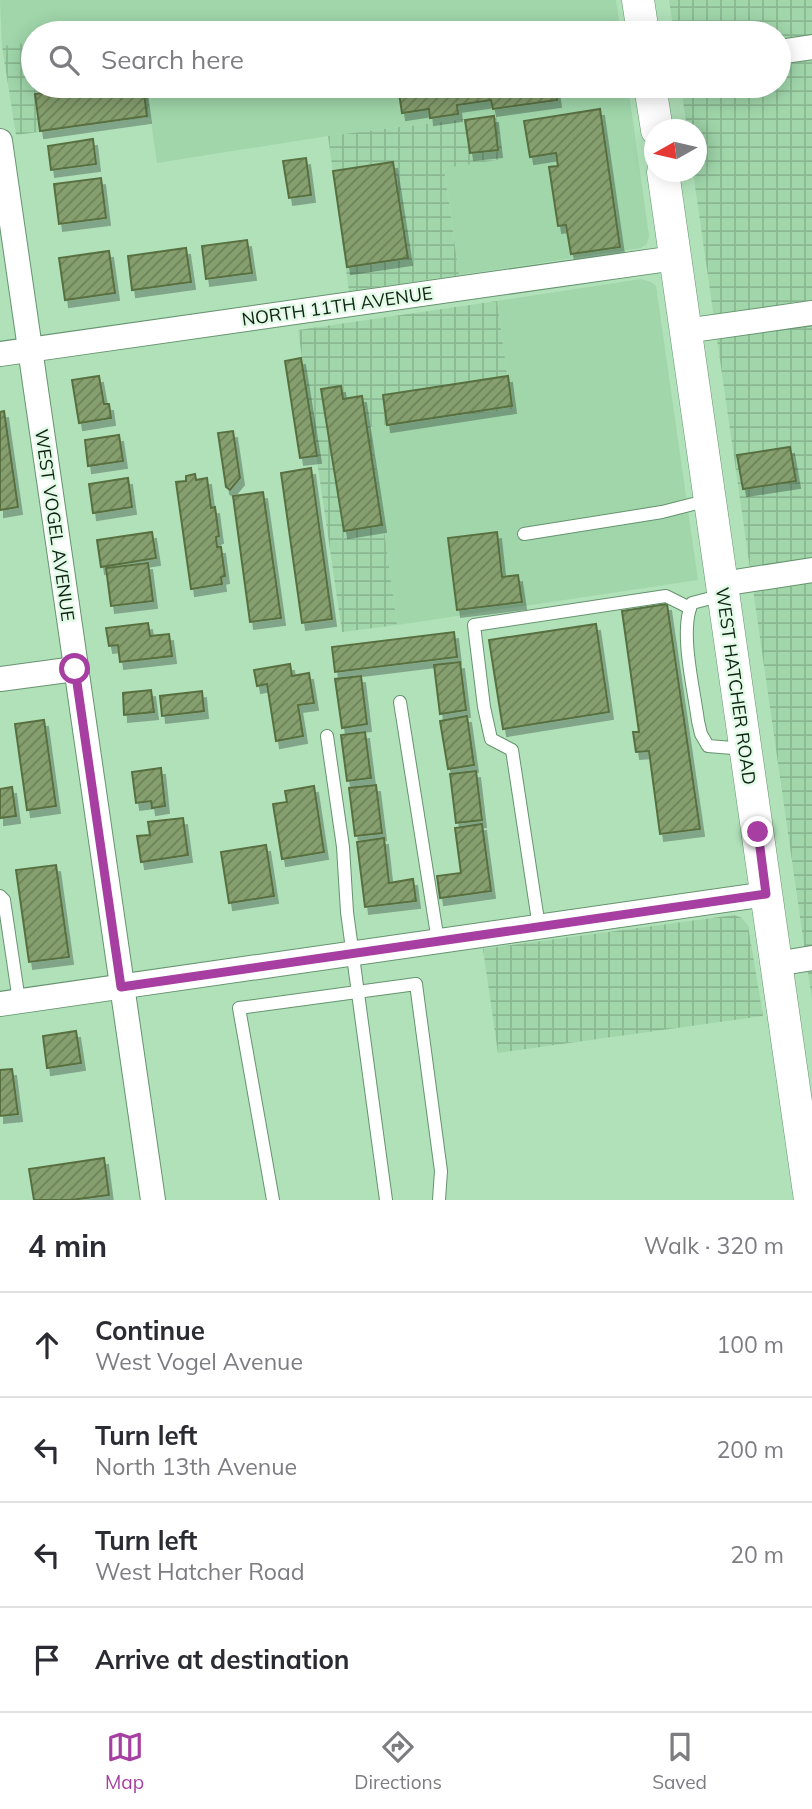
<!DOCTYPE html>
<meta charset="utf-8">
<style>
body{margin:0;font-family:Mulish,sans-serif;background:#f7f7f7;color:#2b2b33}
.compass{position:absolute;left:644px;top:119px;width:63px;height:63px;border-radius:50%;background:#fff;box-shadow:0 4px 18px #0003;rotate:262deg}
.stop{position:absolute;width:21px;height:21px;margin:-16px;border:5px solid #a73ea1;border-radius:50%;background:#fff}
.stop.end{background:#a73ea1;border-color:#fff;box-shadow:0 2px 7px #0008}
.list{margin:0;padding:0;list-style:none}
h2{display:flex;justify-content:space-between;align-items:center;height:91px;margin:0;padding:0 28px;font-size:30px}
h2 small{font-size:23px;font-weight:400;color:#7c7c81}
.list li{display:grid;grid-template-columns:46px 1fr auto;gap:21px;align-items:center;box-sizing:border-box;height:105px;padding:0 28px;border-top:2px solid #e1e1e2}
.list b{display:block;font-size:26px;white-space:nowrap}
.list p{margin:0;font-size:23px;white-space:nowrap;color:#7c7c81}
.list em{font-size:23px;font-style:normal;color:#7c7c81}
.icon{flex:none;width:38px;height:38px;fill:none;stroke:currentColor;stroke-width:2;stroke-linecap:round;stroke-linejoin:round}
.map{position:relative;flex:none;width:812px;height:1200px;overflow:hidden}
.search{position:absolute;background:#fff;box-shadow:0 4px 18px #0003;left:21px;right:21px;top:21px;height:77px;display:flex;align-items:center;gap:18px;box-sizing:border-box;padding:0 24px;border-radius:38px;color:#7c7c81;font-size:26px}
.sheet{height:511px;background:#fff}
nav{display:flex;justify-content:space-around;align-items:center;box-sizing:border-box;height:98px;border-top:2px solid #e1e1e2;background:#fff;font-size:19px;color:#7c7c81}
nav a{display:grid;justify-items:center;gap:4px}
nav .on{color:#a73ea1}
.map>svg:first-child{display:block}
</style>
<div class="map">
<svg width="812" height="1200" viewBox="0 0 812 1200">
<defs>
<pattern id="industrial-grid" width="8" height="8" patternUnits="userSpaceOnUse" patternTransform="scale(1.75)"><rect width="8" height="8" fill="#a0d6aa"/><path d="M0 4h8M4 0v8" fill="none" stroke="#89b791"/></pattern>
<pattern id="building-hatch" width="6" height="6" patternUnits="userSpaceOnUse" patternTransform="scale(1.75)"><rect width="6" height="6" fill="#869f6e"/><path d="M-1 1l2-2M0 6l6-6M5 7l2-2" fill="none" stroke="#6c8159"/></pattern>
<filter id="shadow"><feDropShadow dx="4" dy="7" stdDeviation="0" flood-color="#0004"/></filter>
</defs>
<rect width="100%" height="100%" fill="#b0e1b9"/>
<!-- built -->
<g fill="#a0d6aa">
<polygon points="0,0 616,0 621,33 139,33 137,27 94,33 33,33 33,42 2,46"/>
<polygon points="146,86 628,86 649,236 647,244 641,248 459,275 444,167 496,115 328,136 157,163"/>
<polygon points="641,279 651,282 656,286 698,580 397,625 370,427 512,409 497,301"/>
</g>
<!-- industrial -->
<g fill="url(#industrial-grid)">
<polygon points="669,0 812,0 812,1000 693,172 696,172 696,130 687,129 681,86 779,86 779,33 674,33"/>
<polygon points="33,42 33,86 146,86 151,117 16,135 2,46"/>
<polygon points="496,115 504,159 444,168 459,275 349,291 328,136"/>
<polygon points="497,301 512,409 370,427 397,625 342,632 298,330"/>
<polygon points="734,915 742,918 748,926 763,1016 498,1053 483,949"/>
</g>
<!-- building -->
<g fill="url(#building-hatch)" stroke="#597041" stroke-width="2" filter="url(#shadow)">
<polygon points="94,86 143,86 147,116 40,131 35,94"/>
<polygon points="398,86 555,86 557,100 493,109 491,100 457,105 458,114 430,118 429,109 402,113"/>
<polygon points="600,109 620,247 571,254 566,225 558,226 549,167 558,166 556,153 530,157 524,121"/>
<polygon points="494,116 498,150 470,153 465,120"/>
<polygon points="93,139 96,164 51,170 48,146"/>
<polygon points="306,158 311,195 289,198 283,161"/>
<polygon points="393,162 408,258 347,267 333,171"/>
<polygon points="101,178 106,218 59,224 54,184"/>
<polygon points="247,240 252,273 206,279 202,246"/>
<polygon points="186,248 191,282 132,290 128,256"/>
<polygon points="109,251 115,293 65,300 59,258"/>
<polygon points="301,358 317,456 300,458 285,361"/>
<polygon points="99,376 104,404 109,404 111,418 79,423 72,380"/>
<polygon points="508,376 512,406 387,425 383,395"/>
<polygon points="341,386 343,399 362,396 382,525 344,531 321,389"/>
<polygon points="4,411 18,507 0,510 0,412"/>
<polygon points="233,431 240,478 230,490 226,487 218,433"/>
<polygon points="119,435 123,461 88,466 85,440"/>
<polygon points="790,447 796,481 743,489 737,455"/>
<polygon points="311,468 332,619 302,623 281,473"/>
<polygon points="195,474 196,480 207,478 211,508 215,507 219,536 216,537 217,547 221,547 225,576 221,577 222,584 191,589 176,482 186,481 186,476"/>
<polygon points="128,478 132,507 93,513 89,484"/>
<polygon points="263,492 281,618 250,622 233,496"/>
<polygon points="152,532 156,558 101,567 97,540"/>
<polygon points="497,532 502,577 518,575 522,602 457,610 448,538"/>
<polygon points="148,563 153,601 111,606 106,568"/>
<polygon points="667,604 700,829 660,834 649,751 636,752 633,732 639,732 622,611"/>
<polygon points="148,623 150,636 169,634 172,656 120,662 118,645 109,646 106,628"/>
<polygon points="596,624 609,712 503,729 489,640"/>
<polygon points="454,632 457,657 335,672 332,647"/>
<polygon points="460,662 466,710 440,714 434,665"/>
<polygon points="290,664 292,676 309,673 314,703 298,705 303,736 276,741 267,684 257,686 254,670"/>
<polygon points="361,676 367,724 342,728 335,679"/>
<polygon points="151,690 154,712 124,715 123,693"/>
<polygon points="202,691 204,711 162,716 160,696"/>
<polygon points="467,716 474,765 448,769 440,721"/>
<polygon points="44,720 56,806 27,810 15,724"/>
<polygon points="365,732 371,778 347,781 341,735"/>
<polygon points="161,768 165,806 152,808 151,801 136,803 132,772"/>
<polygon points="476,771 482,820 456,823 450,774"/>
<polygon points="376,785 382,833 355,836 349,788"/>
<polygon points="314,786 324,852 282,859 273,804 287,802 285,791"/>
<polygon points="12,787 16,816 0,818 0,789"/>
<polygon points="183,818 188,855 141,862 137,836 150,835 148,822"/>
<polygon points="482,824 491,891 440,898 437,876 461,873 455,828"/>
<polygon points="384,838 389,883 413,879 416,901 365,907 357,842"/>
<polygon points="266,845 274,896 229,903 221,852"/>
<polygon points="56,865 69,957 29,962 16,870"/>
<polygon points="76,1031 81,1063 47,1068 43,1036"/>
<polygon points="12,1069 18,1114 0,1116 0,1070"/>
<polygon points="104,1158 109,1195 71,1200 34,1200 29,1169"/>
</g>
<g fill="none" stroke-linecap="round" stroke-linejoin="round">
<!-- service casing -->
<g stroke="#65936e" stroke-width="14">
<g id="service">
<polyline points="524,534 662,512 709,500"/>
<path d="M723,595L692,603C679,631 694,689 698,721L701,734L708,746L746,749"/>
<polyline points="400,702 438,941"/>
<polyline points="327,736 343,847 347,912 386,1200"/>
<polyline points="0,896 4,900 19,1001"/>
<polyline points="539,927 512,750 491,739 484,707 474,625 666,596 690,608"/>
<polyline points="273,1200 239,1008 416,984 441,1171 439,1200"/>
</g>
</g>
<!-- minor casing -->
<g stroke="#65936e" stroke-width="26">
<g id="minor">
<polyline points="779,52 812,47"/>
<polyline points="0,141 153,1200"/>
<polyline points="685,331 812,313"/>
<polyline points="0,354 675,258"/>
<polyline points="722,584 812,570"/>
<polyline points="0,679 75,669"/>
<polyline points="776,964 812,958"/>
<polyline points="0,1004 766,894"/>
</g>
</g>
<!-- tertiary casing -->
<g stroke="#65936e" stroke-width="33">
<g id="tertiary">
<polyline points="638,0 643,33"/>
<polyline points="650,86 657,130"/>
<polyline points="663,172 810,1200"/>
</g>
</g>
<!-- service -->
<use href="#service" stroke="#fff" stroke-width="12"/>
<!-- minor -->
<use href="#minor" stroke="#fff" stroke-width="24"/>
<!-- tertiary -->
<use href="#tertiary" stroke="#fff" stroke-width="32"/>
</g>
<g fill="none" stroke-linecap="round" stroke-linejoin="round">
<!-- route -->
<polyline stroke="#a73ea1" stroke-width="9" points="75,669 121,987 766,894 758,832"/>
</g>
<g text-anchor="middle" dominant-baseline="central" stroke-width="5" stroke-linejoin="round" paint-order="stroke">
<!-- street labels -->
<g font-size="18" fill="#0f2113" stroke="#e2fbe6">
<text transform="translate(337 306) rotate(-8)">NORTH 11TH AVENUE</text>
<text transform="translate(55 525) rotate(82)">WEST VOGEL AVENUE</text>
<text transform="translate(736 686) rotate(82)">WEST HATCHER ROAD</text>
</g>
</g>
</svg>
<svg class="compass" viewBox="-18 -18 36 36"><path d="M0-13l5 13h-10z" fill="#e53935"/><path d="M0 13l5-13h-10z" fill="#7c7c81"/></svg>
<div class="stop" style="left:75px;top:669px"></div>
<div class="stop end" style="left:758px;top:832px"></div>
<div class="search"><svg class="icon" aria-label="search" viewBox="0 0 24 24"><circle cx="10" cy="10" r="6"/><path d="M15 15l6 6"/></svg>Search here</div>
</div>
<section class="sheet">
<h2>4 min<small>Walk · 320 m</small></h2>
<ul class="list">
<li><svg class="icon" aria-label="ahead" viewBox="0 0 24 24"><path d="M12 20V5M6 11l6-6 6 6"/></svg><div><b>Continue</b><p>West Vogel Avenue</p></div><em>100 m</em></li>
<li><svg class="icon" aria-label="left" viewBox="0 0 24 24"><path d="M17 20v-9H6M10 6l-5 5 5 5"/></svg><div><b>Turn left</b><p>North 13th Avenue</p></div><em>200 m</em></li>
<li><svg class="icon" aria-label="left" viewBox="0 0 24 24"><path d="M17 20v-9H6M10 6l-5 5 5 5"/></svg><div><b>Turn left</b><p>West Hatcher Road</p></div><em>20 m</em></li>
<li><svg class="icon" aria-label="arrive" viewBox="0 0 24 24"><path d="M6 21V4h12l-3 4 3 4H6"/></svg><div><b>Arrive at destination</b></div></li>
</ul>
</section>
<nav>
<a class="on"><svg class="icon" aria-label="map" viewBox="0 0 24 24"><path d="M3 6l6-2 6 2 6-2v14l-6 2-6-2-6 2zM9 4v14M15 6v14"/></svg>Map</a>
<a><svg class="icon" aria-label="directions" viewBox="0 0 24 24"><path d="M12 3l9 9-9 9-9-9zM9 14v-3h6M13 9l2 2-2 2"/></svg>Directions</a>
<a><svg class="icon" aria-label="saved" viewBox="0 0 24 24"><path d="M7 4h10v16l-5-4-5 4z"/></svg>Saved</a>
</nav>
